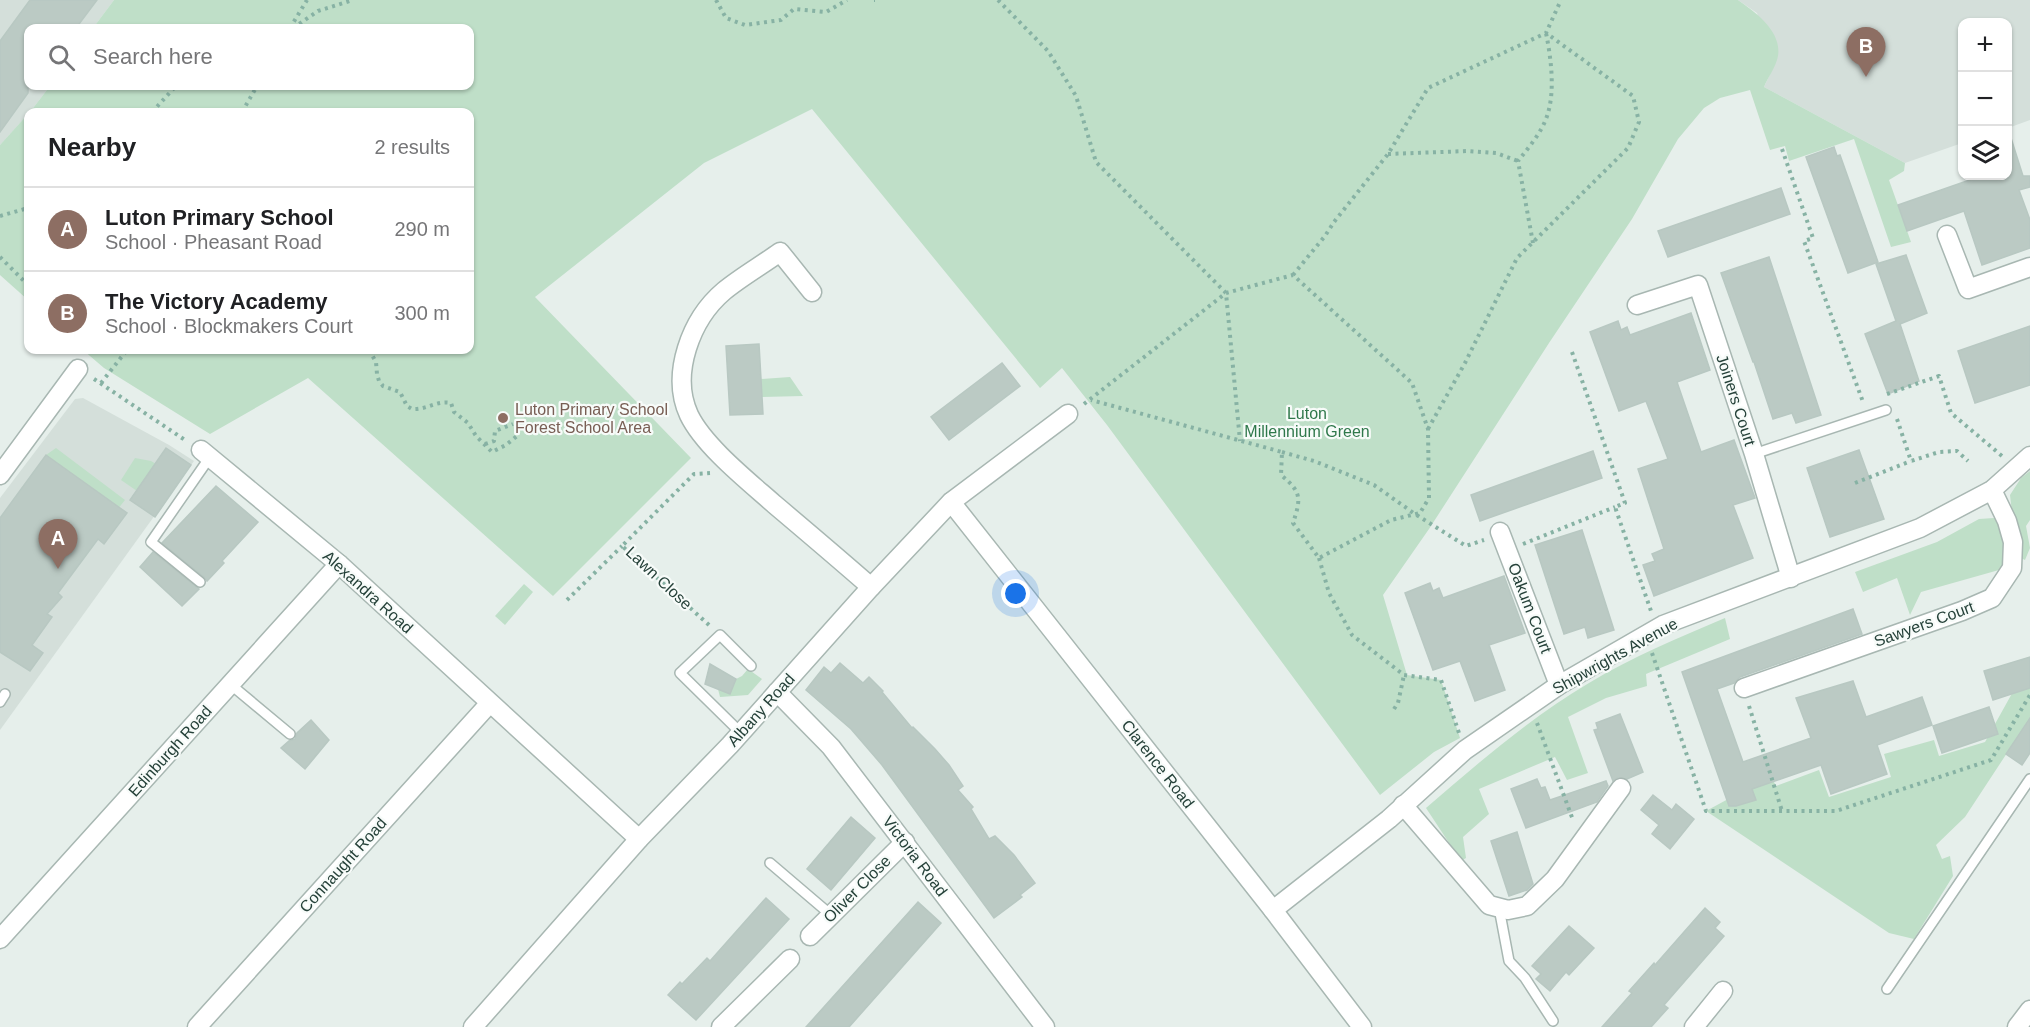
<!DOCTYPE html>
<meta charset="utf-8">
<style>
body{margin:0;font-family:Arial,sans-serif;background:#f2f2f2;color:#202124}
.controls{position:absolute;right:18px;top:18px;display:grid;overflow:hidden;border-radius:12px;box-shadow:0 2px 4px #0004}
.controls button{width:54px;height:54px;display:grid;place-items:center;padding:0;border:0;border-bottom:2px solid #e0e0e0;background:#fff;color:#202124;font:30px sans-serif}
.you{position:absolute;left:1016px;top:594px;width:21px;height:21px;margin:-15px;border:4px solid #fff;border-radius:50%;background:#1a73e8;box-shadow:0 0 0 9px #1a73e833}
.badge{display:grid;place-items:center;width:39px;height:39px;border-radius:50%;background:#db2777;color:#fff;font-size:20px;font-weight:700}
.pin{position:absolute;translate:-50% -50px;filter:drop-shadow(0 2px 3px #0008)}
.pin::after{content:'';position:absolute;top:32px;width:21px;height:18px;background:inherit;clip-path:polygon(0 0,100% 0,50% 100%)}
.list{margin:0;padding:0;list-style:none}
h2{display:flex;justify-content:space-between;align-items:center;height:78px;margin:0;padding:0 24px;font-size:26px}
h2 small{font-size:20px;font-weight:400;color:#757577}
.list li{display:grid;grid-template-columns:39px 1fr auto;gap:18px;align-items:center;box-sizing:border-box;height:84px;padding:0 24px;border-top:2px solid #e0e0e0}
.list b{display:block;font-size:22px;white-space:nowrap}
.list p{margin:0;font-size:20px;white-space:nowrap;color:#757577}
.list em{font-size:20px;font-style:normal;color:#757577}
.icon{flex:none;width:33px;height:33px;fill:none;stroke:currentColor;stroke-width:2;stroke-linecap:round;stroke-linejoin:round}
.map{position:relative;flex:none;width:2030px;height:1027px;overflow:hidden}
.search{position:absolute;background:#fff;box-shadow:0 2px 4px #0004;left:24px;top:24px;width:450px;height:66px;display:flex;align-items:center;gap:15px;box-sizing:border-box;padding:0 21px;border-radius:12px;color:#757577;font-size:22px}
.panel{position:absolute;background:#fff;box-shadow:0 2px 4px #0004;left:24px;top:108px;width:450px;height:246px;border-radius:12px}
.map>svg:first-child{display:block}
</style>
<div class="map">
<svg width="2030" height="1027" viewBox="0 0 2030 1027">
<rect width="100%" height="100%" fill="#e6efeb"/>
<!-- built -->
<g fill="#d4dfda">
<polygon points="0,0 114,0 93,28 28,28 28,86 50,86 30,112 0,145"/>
<polygon points="1738,0 2030,0 2030,120 2008,128 2008,22 1962,22 1962,143 1905,163 1764,87 1774,66 1757,13"/>
<polygon points="83,398 169,445 194,461 0,730 0,498 75,399"/>
</g>
<!-- green -->
<g fill="#bfdfc8">
<path d="M114,0H1738C1755,12 1782,31 1778,56C1776,67 1768,77 1764,87L1905,163L1904,171L1889,180L1911,242L1891,247L1854,139L1789,161L1785,146L1770,150L1750,90L1720,98L1704,108L1678,139L1632,219L1549,343L1429,529L1383,595L1407,675L1441,680L1460,738L1434,752L1380,795L1107,425L1062,368L1040,388L812,109L704,163L535,297L691,458L553,596L308,378L210,434L104,368L83,350H470V112H30L50,86H470V28H93Z"/>
<polygon points="28,114 28,300 0,275 0,145"/>
<polygon points="790,377 803,396 762,397 761,379"/>
<polygon points="56,448 125,500 117,510 109,500 46,455"/>
<polygon points="135,458 151,461 156,464 137,491 121,480"/>
<polygon points="2030,471 2030,520 2026,526 2030,548 2025,560 2017,556 2010,495 2021,478"/>
<path d="M1994,518C2012,530 2008,549 2006,568L1921,592L1910,615L1897,578L1863,592L1855,572L1937,542L1979,519Z"/>
<polygon points="524,584 533,592 505,625 495,616"/>
<path d="M1725,618L1730,639L1646,674L1647,686L1606,698L1568,717L1588,773L1567,780L1555,757L1479,789L1489,814L1463,837L1466,858L1461,861L1426,808C1477,764 1530,718 1589,683C1632,657 1678,638 1725,618Z"/>
<polygon points="2030,661 2030,718 1965,817 1936,845 1942,859 1950,856 1953,876 1914,939 1889,933 1706,811 1754,785 1773,780 1776,786 1819,770 1829,797 1891,777 1884,754 1934,740 1939,756 1985,742"/>
<polygon points="748,669 762,679 748,695 720,697 718,689 730,694 736,679 742,676"/>
</g>
<!-- building -->
<g fill="#bbcac4" stroke="#b8c8c2" stroke-width="1.5">
<polygon points="30,0 97,0 76,28 28,28 28,93 0,132 0,41"/>
<polygon points="2011,138 2023,176 2030,176 2030,187 2019,190 2030,220 2030,248 1982,265 1964,211 1907,231 1898,205 1981,176 2007,176 2007,139"/>
<polygon points="1834,147 1837,156 1840,155 1878,262 1848,273 1806,157"/>
<polygon points="1781,188 1790,214 1668,257 1658,231"/>
<polygon points="1906,255 1927,313 1900,324 1919,381 1888,394 1865,334 1896,321 1876,264"/>
<polygon points="1769,257 1821,415 1796,423 1792,413 1773,419 1754,362 1753,362 1721,273"/>
<polygon points="1691,313 1710,370 1677,382 1701,452 1734,440 1755,498 1733,505 1753,558 1654,596 1643,565 1655,561 1652,554 1664,549 1638,469 1668,459 1646,401 1619,411 1590,332 1618,321 1621,330 1627,327 1630,335"/>
<polygon points="2030,326 2030,385 1975,403 1958,351"/>
<polygon points="759,344 763,414 730,415 726,346"/>
<polygon points="1002,363 1020,386 949,440 931,417"/>
<polygon points="166,448 191,465 155,517 130,500"/>
<polygon points="1859,450 1884,519 1830,537 1807,468"/>
<polygon points="1593,451 1602,478 1480,521 1471,495"/>
<polygon points="46,455 127,513 104,544 98,539 58,593 62,597 47,614 52,617 32,645 43,653 30,671 0,652 0,518"/>
<polygon points="216,486 258,522 222,561 224,563 207,581 204,577 162,543"/>
<polygon points="1582,530 1614,630 1588,638 1585,627 1564,634 1535,545"/>
<polygon points="153,552 199,589 182,606 140,567"/>
<polygon points="1504,576 1525,633 1489,645 1505,690 1475,701 1460,661 1433,670 1405,593 1430,583 1433,591 1439,588 1443,598"/>
<polygon points="1853,609 1862,634 1740,677 1734,683 1717,689 1743,762 1811,738 1796,698 1853,681 1866,717 1922,697 1932,725 1877,745 1887,774 1831,794 1821,765 1752,789 1756,800 1736,806 1729,806 1682,672"/>
<polygon points="2030,657 2030,688 1993,700 1984,671"/>
<polygon points="840,663 863,683 869,677 883,691 882,692 912,728 913,727 935,749 949,765 963,786 958,790 973,807 971,809 989,839 995,836 1014,855 1035,883 1020,895 1022,897 994,918 882,765 851,729 806,690 824,667 831,673"/>
<polygon points="710,664 736,679 730,694 705,684"/>
<polygon points="1989,707 1998,734 1942,753 1933,726"/>
<polygon points="1620,714 1643,772 1627,779 1617,778 1613,781 1594,730 1598,729 1596,723"/>
<polygon points="2030,718 2030,753 2022,765 2006,754"/>
<polygon points="311,720 329,740 305,769 281,748 289,741 295,739 297,733"/>
<polygon points="1537,779 1541,788 1545,787 1550,800 1606,781 1608,786 1597,802 1526,828 1511,789"/>
<polygon points="1653,795 1672,810 1676,804 1694,819 1670,849 1652,834 1659,825 1641,810"/>
<polygon points="851,817 875,838 831,890 807,869"/>
<polygon points="1517,832 1533,884 1527,890 1509,896 1491,841"/>
<polygon points="766,898 789,919 696,1020 668,995 680,982 682,984 707,958 710,961"/>
<polygon points="918,902 941,923 849,1027 806,1027"/>
<polygon points="1705,908 1720,922 1715,928 1724,936 1664,1005 1668,1008 1651,1027 1602,1027 1632,993 1629,991 1654,963 1655,965"/>
<polygon points="1569,926 1594,948 1569,975 1566,972 1550,991 1536,979 1541,974 1532,966"/>
</g>
<g fill="none" stroke-linecap="round" stroke-linejoin="round">
<!-- lane casing -->
<g stroke="#a8b7b2" stroke-width="12">
<g id="lane">
<polyline points="1754,454 1886,410"/>
<polyline points="200,582 151,542 210,457"/>
<polyline points="230,684 290,734"/>
<polyline points="0,702 5,694"/>
<polyline points="741,733 680,673 720,635 751,666"/>
<polyline points="770,863 831,915"/>
<polyline points="1499,908 1509,961 1525,978 1553,1021"/>
<polyline points="1887,989 2030,779"/>
</g>
</g>
<!-- street casing -->
<g stroke="#a8b7b2" stroke-width="21">
<g id="street">
<polyline points="1947,235 1968,289 2030,267"/>
<path d="M812,292L780,252C762,265 741,277 724,291C691,319 670,374 689,415C704,446 748,481 774,504C806,531 839,559 871,587"/>
<polyline points="1637,305 1698,285 1754,454 1791,578"/>
<polyline points="201,450 339,564 639,839"/>
<polyline points="0,475 78,369"/>
<polyline points="951,502 1273,910 1362,1027"/>
<polyline points="1500,532 1559,685"/>
<polyline points="1744,688 1962,611 1992,598 2012,568 2013,542 2007,521 1992,490"/>
<polyline points="777,692 831,747 1045,1027"/>
<polyline points="1403,805 1489,905 1508,910 1527,906 1555,879 1621,788"/>
<polyline points="1273,910 1389,819 1465,750 1559,685 1663,625 1920,528 1992,490 2030,456"/>
<polyline points="810,936 905,842"/>
<polyline points="0,939 339,564"/>
<polyline points="197,1027 489,704"/>
<polyline points="473,1027 639,839 730,745 871,587 951,502 1068,414"/>
<polyline points="721,1027 790,959"/>
<polyline points="1694,1027 1723,991"/>
<polyline points="2017,1027 2030,1010"/>
</g>
</g>
<!-- path -->
<g stroke="#87b2a4" stroke-width="4" stroke-dasharray="3 4.5" stroke-linecap="butt">
<polyline points="716,0 726,18 745,25 781,20 794,9 826,12 847,0"/>
<polyline points="874,0 875,0"/>
<polyline points="998,0 1048,51 1076,96 1096,162 1226,293 1240,441"/>
<polyline points="290,28 307,0"/>
<polyline points="293,28 318,11 353,0"/>
<polyline points="152,112 176,86"/>
<polyline points="242,112 257,86"/>
<polyline points="1782,149 1813,238 1804,241 1863,402"/>
<polyline points="1388,154 1468,151 1496,153 1518,161"/>
<polyline points="0,216 28,208"/>
<path d="M1533,243L1518,161C1529,147 1543,131 1548,113C1555,89 1551,58 1546,33"/>
<polyline points="0,257 28,285"/>
<polyline points="1293,275 1325,236 1334,222 1388,154 1428,88 1546,33 1561,0"/>
<path d="M369,350L376,362L377,374L379,381L383,386L400,392L407,406L412,409C427,410 437,400 451,403L454,412L468,423L476,436L492,452L506,445L517,436"/>
<polyline points="1572,352 1625,503 1615,507 1651,611"/>
<polyline points="94,379 185,440"/>
<polyline points="101,383 127,350"/>
<polyline points="1887,394 1939,376 1951,413 2002,456"/>
<path d="M1084,404L1226,293L1293,275L1412,383L1428,429L1429,498L1420,513L1391,520L1319,558L1293,523C1301,499 1302,492 1281,475L1282,452L1091,400"/>
<polyline points="1897,419 1911,461 1939,452 1957,451 1968,461"/>
<polyline points="1428,429 1465,363 1517,258 1628,148 1639,122 1633,96 1546,33"/>
<polyline points="485,444 494,441 495,431 513,424"/>
<polyline points="1282,452 1314,461 1374,485 1415,514 1466,546 1484,540"/>
<polyline points="1855,483 1911,461"/>
<polyline points="1523,544 1615,507"/>
<polyline points="1319,558 1329,593 1352,635 1404,675 1441,680 1459,733"/>
<polyline points="567,600 622,546"/>
<polyline points="709,625 622,546 694,474 710,473"/>
<polyline points="1652,653 1706,811 1836,811 1991,760 2030,695"/>
<polyline points="1749,706 1782,811"/>
<polyline points="1394,709 1398,703 1404,675"/>
<polyline points="1537,723 1573,820"/>
</g>
<!-- lane -->
<use href="#lane" stroke="#fff" stroke-width="9"/>
<!-- street -->
<use href="#street" stroke="#fff" stroke-width="18"/>
</g>
<!-- markers -->
<circle fill="#8d6e63" stroke="#f7fbf9" stroke-width="2" cx="503" cy="418" r="6"/>
<g text-anchor="middle" dominant-baseline="central" stroke-width="4.5" stroke-linejoin="round" paint-order="stroke">
<!-- street labels -->
<g font-size="16" fill="#254139" stroke="#f7fbf9">
<text transform="translate(1736 400) rotate(72)">Joiners Court</text>
<text transform="translate(659 578) rotate(43)">Lawn Close</text>
<text transform="translate(368 592) rotate(42)">Alexandra Road</text>
<text transform="translate(1530 608) rotate(69)">Oakum Court</text>
<text transform="translate(1924 624) rotate(-20)">Sawyers Court</text>
<text transform="translate(1615 656) rotate(-29)">Shipwrights Avenue</text>
<text transform="translate(761 710) rotate(-48)">Albany Road</text>
<text transform="translate(170 751) rotate(-48)">Edinburgh Road</text>
<text transform="translate(1158 764) rotate(52)">Clarence Road</text>
<text transform="translate(915 856) rotate(53)">Victoria Road</text>
<text transform="translate(343 865) rotate(-48)">Connaught Road</text>
<text transform="translate(857 889) rotate(-45)">Oliver Close</text>
</g>
<!-- education labels -->
<g font-size="16" fill="#785e54" stroke="#f7fbf9" text-anchor="start">
<text x="515" y="409">Luton Primary School<tspan x="515" dy="18">Forest School Area</tspan></text>
</g>
<!-- park labels -->
<g font-size="16" fill="#2f784b" stroke="#f7fbf9">
<text x="1307" y="413">Luton<tspan x="1307" dy="18">Millennium Green</tspan></text>
</g>
</g>
</svg>
<div class="controls">
<button>+</button>
<button>−</button>
<button><svg class="icon" aria-label="layers" viewBox="0 0 24 24"><path d="M12 4l9 5-9 5-9-5zM3 14l9 5 9-5"/></svg></button>
</div>
<div class="you"></div>
<div class="pin badge" style="left:58px;top:569px;background:#8d6e63">A</div>
<div class="pin badge" style="left:1866px;top:77px;background:#8d6e63">B</div>
<div class="search"><svg class="icon" aria-label="search" viewBox="0 0 24 24"><circle cx="10" cy="10" r="6"/><path d="M15 15l6 6"/></svg>Search here</div>
<section class="panel">
<h2>Nearby<small>2 results</small></h2>
<ul class="list">
<li><span class="badge" style="background:#8d6e63">A</span><div><b>Luton Primary School</b><p>School · Pheasant Road</p></div><em>290 m</em></li>
<li><span class="badge" style="background:#8d6e63">B</span><div><b>The Victory Academy</b><p>School · Blockmakers Court</p></div><em>300 m</em></li>
</ul>
</section>
</div>
